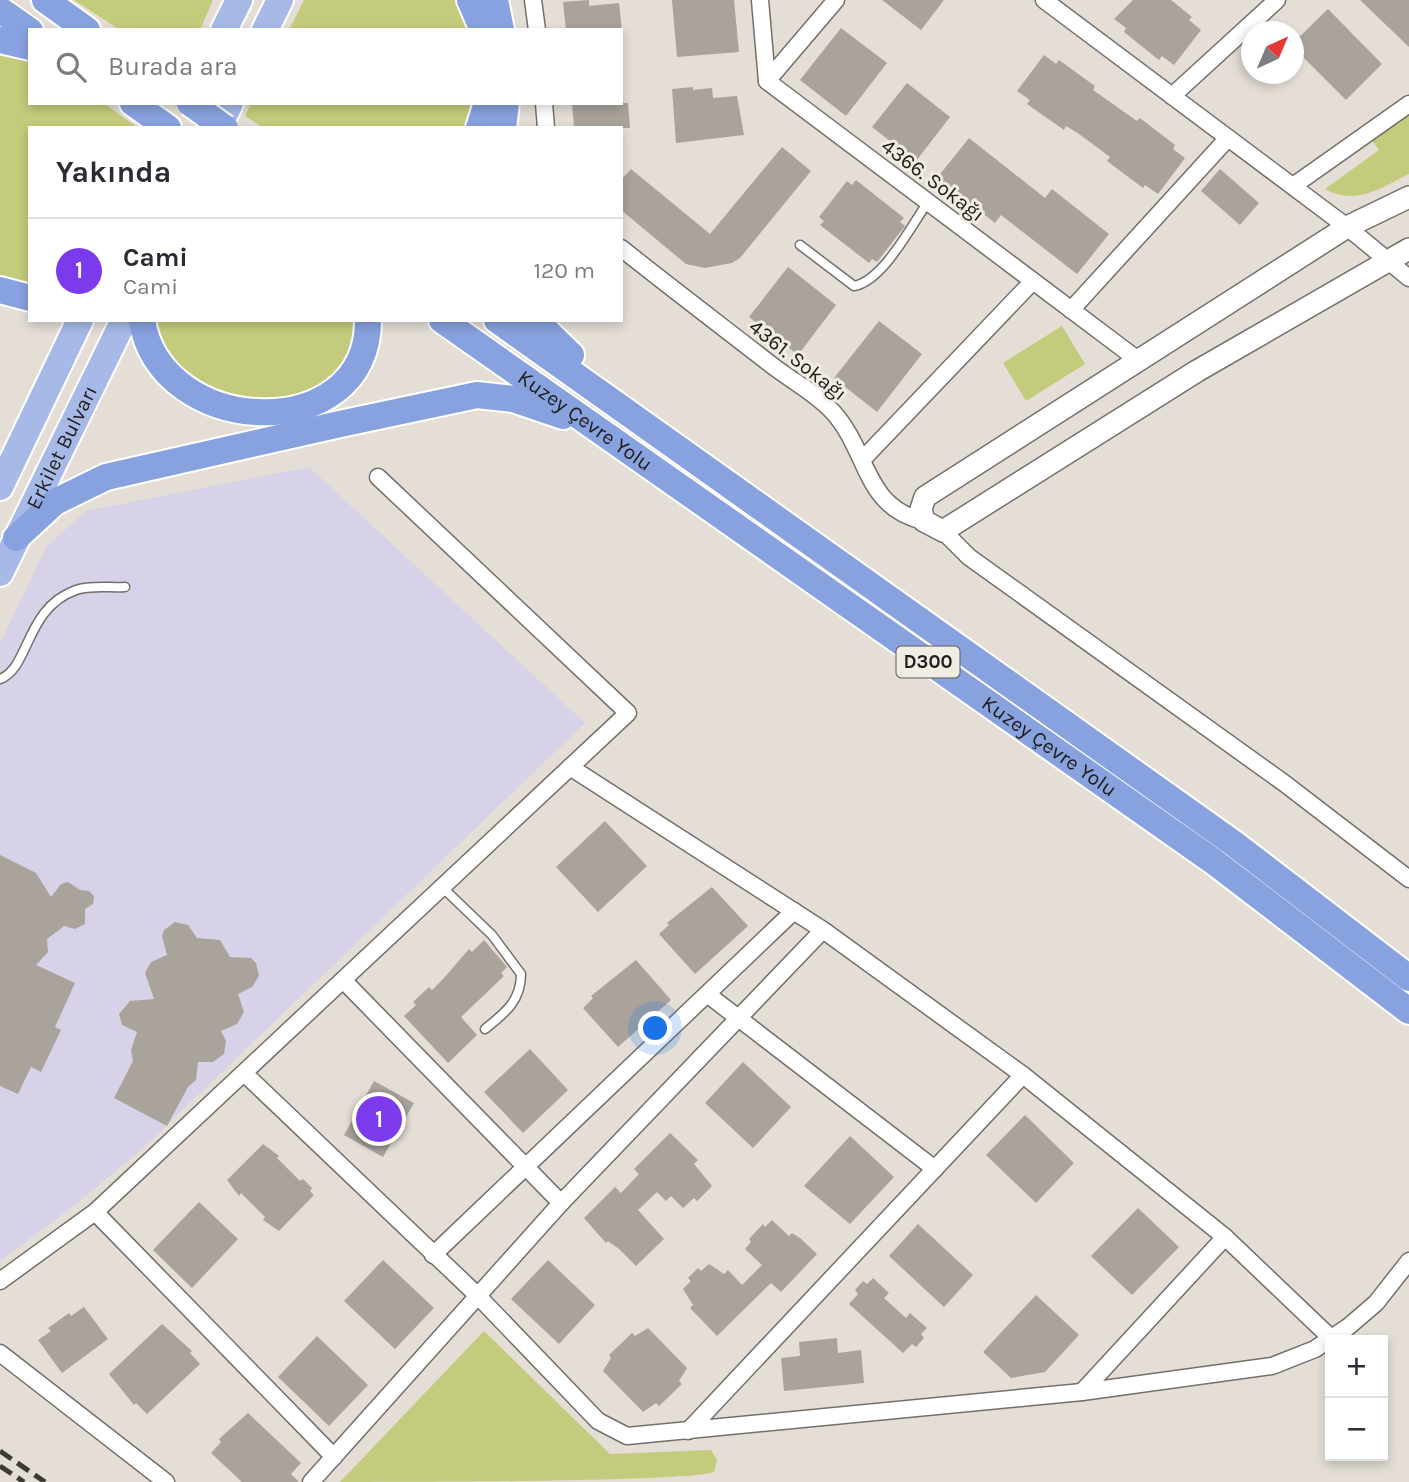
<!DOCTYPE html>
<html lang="tr">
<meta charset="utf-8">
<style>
body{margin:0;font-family:Karla,sans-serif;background:#f7f7f7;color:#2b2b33}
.controls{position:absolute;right:21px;bottom:21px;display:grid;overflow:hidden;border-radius:0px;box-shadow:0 4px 10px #0003}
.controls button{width:63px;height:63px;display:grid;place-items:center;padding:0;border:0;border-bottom:2px solid #e1e1e2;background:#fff;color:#2b2b33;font:35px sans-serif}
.compass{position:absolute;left:1241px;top:21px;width:63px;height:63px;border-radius:50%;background:#fff;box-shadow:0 4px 10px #0003;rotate:44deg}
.you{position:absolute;left:656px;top:1029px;width:24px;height:24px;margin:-18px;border:5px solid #fff;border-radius:50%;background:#1a73e8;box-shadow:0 0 0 10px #1a73e833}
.badge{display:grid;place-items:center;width:46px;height:46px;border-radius:50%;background:#7c3aed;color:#fff;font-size:23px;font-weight:700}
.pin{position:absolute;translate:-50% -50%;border:4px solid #fff;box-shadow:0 2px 7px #0006}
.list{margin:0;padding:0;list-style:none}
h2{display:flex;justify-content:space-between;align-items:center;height:91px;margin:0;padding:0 28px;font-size:30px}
h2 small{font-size:23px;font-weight:400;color:#7c7c81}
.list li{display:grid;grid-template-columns:46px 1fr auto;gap:21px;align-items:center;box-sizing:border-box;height:105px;padding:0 28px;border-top:2px solid #e1e1e2}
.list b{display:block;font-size:26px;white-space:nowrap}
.list p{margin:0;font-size:23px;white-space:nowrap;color:#7c7c81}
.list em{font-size:23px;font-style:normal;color:#7c7c81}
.icon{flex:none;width:38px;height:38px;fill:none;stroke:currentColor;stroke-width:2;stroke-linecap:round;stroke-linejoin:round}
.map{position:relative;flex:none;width:1409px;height:1482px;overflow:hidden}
.search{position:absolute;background:#fff;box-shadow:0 4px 10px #0003;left:28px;top:28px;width:595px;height:77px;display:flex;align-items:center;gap:18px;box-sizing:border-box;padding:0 24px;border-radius:0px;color:#7c7c81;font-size:26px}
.panel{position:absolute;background:#fff;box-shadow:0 4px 10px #0003;left:28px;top:126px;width:595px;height:196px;border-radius:0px}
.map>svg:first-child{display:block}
</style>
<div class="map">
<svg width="1409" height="1482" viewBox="0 0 1409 1482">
<rect width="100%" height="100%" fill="#e4ded7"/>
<!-- industrial -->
<polygon fill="#d7d2e8" points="309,467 585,723 142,1149 71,1208 0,1261 0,643 47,546 86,511"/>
<!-- green -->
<g fill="#c4cb7c">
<polygon points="74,0 213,0 200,30 120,30"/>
<polygon points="304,0 462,0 475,30 289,30"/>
<polygon points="0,46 30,56 30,103 104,103 138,128 30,128 30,290 0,281"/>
<polygon points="251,103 478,103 470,128 264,128 245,116"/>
<path d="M1409,112V174C1381,188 1356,206 1325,189L1379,150L1371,139Z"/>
<polygon points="153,320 359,320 343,370 304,396 242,401 172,368"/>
<polygon points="1062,326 1085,364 1026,401 1003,363"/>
<path d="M484,1331L610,1454L711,1450L717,1460L714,1472C689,1482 392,1482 340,1482Z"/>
</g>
<!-- building -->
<g fill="#a9a39c">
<polygon points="589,0 589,6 619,3 622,30 566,30 563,2"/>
<polygon points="672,0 734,0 739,52 677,57"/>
<polygon points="882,0 944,0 921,30"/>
<polygon points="1133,0 1171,0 1192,17 1189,20 1201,30 1174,65 1162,56 1159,60 1124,32 1126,28 1114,19"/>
<polygon points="1360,0 1409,0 1409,47"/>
<polygon points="1328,9 1382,64 1346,100 1293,47 1293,43"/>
<polygon points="841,28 887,63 846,116 800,80"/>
<polygon points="1044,55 1056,64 1059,60 1095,86 1093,90 1137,121 1140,118 1175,145 1173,149 1185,158 1158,194 1145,185 1143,188 1107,161 1110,157 1079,134 1066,126 1064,130 1027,104 1030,100 1017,91"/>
<polygon points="907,83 950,117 916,161 872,127"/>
<polygon points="693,87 693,90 712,88 713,98 737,96 744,135 676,143 672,89"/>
<polygon points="572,103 628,103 630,128 574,128"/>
<polygon points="969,138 1045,198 1052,189 1109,234 1077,274 1001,215 995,223 937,178"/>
<polygon points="782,147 811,171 740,258 732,263 705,268 686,264 621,210 621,180 631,169 710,234"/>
<polygon points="1220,169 1259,203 1240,225 1201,191"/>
<polygon points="856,180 904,218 900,222 905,226 877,262 872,259 869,263 820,225 824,221 819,217 847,181 852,185"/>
<polygon points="788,267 836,305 798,355 749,317"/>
<polygon points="879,321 922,354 877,412 834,378"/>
<polygon points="605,821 647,866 598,912 556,867"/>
<polygon points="0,855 36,873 51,897 61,884 68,882 80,890 89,891 94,896 93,904 85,909 85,924 75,929 64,926 47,939 48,952 36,965 75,983 55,1027 61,1030 41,1072 31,1067 18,1094 0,1086"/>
<polygon points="712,887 748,926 695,974 659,934 669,925 667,923"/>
<polygon points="175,922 188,925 197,938 220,940 230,957 251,958 256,963 259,976 252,987 238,994 244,1012 237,1024 221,1031 226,1041 224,1054 213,1062 198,1062 196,1080 188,1087 167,1126 114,1098 133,1061 131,1050 137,1032 122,1025 119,1014 130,1001 154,999 145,973 151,962 167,955 162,936 164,930"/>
<polygon points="484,940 507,967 501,973 504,976 461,1017 477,1035 448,1063 404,1016 416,1005 413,1002 429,987 432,990 444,978 469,949 472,952"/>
<polygon points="636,960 671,1000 618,1047 583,1008 593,998 591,996"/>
<polygon points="530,1049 568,1090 523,1133 484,1092"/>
<polygon points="743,1062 791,1107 753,1148 705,1103"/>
<polygon points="374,1081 414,1103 383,1157 344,1135"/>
<polygon points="1025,1115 1074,1163 1036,1203 986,1155"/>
<polygon points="670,1133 698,1160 694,1164 712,1186 697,1201 694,1198 683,1208 671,1196 666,1201 657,1192 638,1210 664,1239 636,1266 619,1249 608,1241 606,1243 584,1218 615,1187 621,1193 639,1174 634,1169"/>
<polygon points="850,1136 894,1177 850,1224 804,1186"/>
<polygon points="263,1144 279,1156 277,1158 300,1181 303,1179 312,1188 310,1191 314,1195 279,1231 263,1220 265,1217 241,1193 239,1196 227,1180"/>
<polygon points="199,1202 238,1239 192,1288 153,1250"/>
<polygon points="1138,1208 1179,1247 1132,1295 1091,1256"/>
<polygon points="772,1220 789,1236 792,1233 800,1238 817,1254 781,1292 771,1283 717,1336 690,1308 693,1305 683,1289 691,1281 688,1278 698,1268 701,1271 709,1264 724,1274 728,1270 742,1285 762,1265 745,1249 751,1242 749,1239 763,1224 765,1227"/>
<polygon points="918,1224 973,1275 944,1307 889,1256"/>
<polygon points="383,1260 434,1308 395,1349 344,1301"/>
<polygon points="548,1260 595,1305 559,1344 511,1299"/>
<polygon points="873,1278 889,1293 884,1298 906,1318 910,1313 927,1328 921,1334 924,1338 916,1347 912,1344 903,1353 849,1304 858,1294 855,1290 863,1281 867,1284"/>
<polygon points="1036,1295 1079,1335 1045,1372 1011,1378 983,1352"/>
<polygon points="84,1307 108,1339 62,1373 38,1340 51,1331 48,1328 69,1313 71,1316"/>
<polygon points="162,1324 192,1351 190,1353 200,1364 147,1414 136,1403 134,1405 109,1374"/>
<polygon points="648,1328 687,1368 679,1381 682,1384 659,1406 656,1403 643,1412 603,1371 611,1358 609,1355 632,1333 635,1336"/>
<polygon points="317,1336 368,1385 329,1426 278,1377"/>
<polygon points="837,1338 838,1353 861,1350 864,1383 784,1391 781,1358 800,1356 799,1342"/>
<polygon points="248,1413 301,1463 291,1474 299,1482 242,1482 211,1453 221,1442 219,1439"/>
</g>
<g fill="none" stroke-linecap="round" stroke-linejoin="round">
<!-- service casing -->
<g stroke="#746f69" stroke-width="11">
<g id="service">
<path d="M800,245L854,286C883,281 911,226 928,202"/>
<path d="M0,679C30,668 25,608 76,590C90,585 110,588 125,587"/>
<path d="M442,887L492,935L521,974C521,1001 505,1013 485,1029"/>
</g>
</g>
<!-- minor casing -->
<g stroke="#746f69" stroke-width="19">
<g id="minor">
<polyline points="533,0 537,30"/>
<polyline points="760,0 767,81 1138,360"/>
<polyline points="1044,0 1347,227 1409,278"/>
<polyline points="767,81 836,0"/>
<polyline points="1172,96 1277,0"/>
<polyline points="544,103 546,128"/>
<polyline points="1293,186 1409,104"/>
<path d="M621,248C670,287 720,325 769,363C790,380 815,392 833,412C869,452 864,508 924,521"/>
<polyline points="1071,310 1228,138"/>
<polyline points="863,459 1033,281"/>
<polyline points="943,531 969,557 1284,783 1409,879"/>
<polyline points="570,767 823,930 1023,1075 1225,1237 1332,1339"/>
<polyline points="343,980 561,1203"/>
<polyline points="707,994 935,1169"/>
<polyline points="244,1073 477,1295 598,1421 627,1436 1082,1392 1272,1366 1315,1349 1348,1327 1376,1303 1409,1261"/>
<polyline points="95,1212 334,1457"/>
<polyline points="433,1255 794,911"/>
<polyline points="0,1281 95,1212 628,713 378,477"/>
<polyline points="0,1353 166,1482"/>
<polyline points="1082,1392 1225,1237"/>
<polyline points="688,1431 1023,1075"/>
<polyline points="311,1482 561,1203 823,930"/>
</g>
</g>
<!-- tertiary casing -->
<g stroke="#746f69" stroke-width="24">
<polyline id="tertiary" points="1409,197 1347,227 925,497 921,509 924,521 943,531 1197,371 1409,249"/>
</g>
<!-- primary casing -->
<g stroke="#fff" stroke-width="30">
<g id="primary">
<polyline points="224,30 239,0"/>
<polyline points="265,30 280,0"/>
<polyline points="218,128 230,103"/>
<polyline points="0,487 80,320"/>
<path id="s1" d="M0,573L124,320"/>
</g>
</g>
<!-- trunk casing -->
<g stroke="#fff" stroke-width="30">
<g id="trunk">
<polyline points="45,0 87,30"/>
<polyline points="470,0 483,30"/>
<polyline points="495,0 501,30"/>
<polyline points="0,10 30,31"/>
<polyline points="0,40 30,47"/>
<polyline points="133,103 168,128"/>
<polyline points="479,128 487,103"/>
<polyline points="503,128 506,103"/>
<polyline points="0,290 30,298"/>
<path d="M142,320C160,439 369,447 368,320"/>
<path id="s2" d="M442,320L1213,861L1409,1011"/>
<polyline points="497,320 1233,843 1409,978"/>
<polyline points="535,320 571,355"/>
<polyline points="16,538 55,502 106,477 340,424 477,395 513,399 563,416"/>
</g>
</g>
<!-- service -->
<use href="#service" stroke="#fff" stroke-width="8"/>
<!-- minor -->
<use href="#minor" stroke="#fff" stroke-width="16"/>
<!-- tertiary -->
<use href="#tertiary" stroke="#fff" stroke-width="21"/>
<!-- primary -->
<use href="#primary" stroke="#a6b9e7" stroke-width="26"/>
<!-- trunk -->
<use href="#trunk" stroke="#88a2df" stroke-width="26"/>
<!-- rail -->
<g stroke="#3d3b38" stroke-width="5" stroke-dasharray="14 7" stroke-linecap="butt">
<polyline points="0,1451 45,1482"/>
<polyline points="0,1466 24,1482"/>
</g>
<!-- trunk-bridge casing -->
<g stroke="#fff" stroke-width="30" stroke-linecap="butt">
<polyline id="trunk-bridge" points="190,103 225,128"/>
</g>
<!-- trunk-bridge -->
<use href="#trunk-bridge" stroke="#88a2df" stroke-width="26"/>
</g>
<g text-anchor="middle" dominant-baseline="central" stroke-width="6" stroke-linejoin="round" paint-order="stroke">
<!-- shield labels -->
<rect fill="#f1ece4" stroke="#5e5b57" stroke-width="2" x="896.5" y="646.5" width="63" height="31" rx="5"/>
<g font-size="19" font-weight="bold" fill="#1f1d1b">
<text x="928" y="662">D300</text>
</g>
<!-- street labels -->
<g font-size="21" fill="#1f1d1b" stroke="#f1ece4">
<text transform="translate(933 180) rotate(37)">4366. Sokağı</text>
<text transform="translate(798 360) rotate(38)">4361. Sokağı</text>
<text stroke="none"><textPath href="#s2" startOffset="175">Kuzey Çevre Yolu</textPath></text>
<text stroke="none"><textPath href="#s1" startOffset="140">Erkilet Bulvarı</textPath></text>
<text stroke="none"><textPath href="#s2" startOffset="742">Kuzey Çevre Yolu</textPath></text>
</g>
</g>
</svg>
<div class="controls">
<button>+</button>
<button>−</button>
</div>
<svg class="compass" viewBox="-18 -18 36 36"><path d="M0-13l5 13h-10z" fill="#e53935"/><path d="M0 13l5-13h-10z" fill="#7c7c81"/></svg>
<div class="you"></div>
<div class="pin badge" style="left:379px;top:1119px">1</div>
<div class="search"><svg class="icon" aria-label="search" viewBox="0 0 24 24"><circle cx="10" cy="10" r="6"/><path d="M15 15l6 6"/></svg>Burada ara</div>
<section class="panel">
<h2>Yakında<small></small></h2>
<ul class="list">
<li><span class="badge">1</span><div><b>Cami</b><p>Cami</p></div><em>120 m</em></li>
</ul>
</section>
</div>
